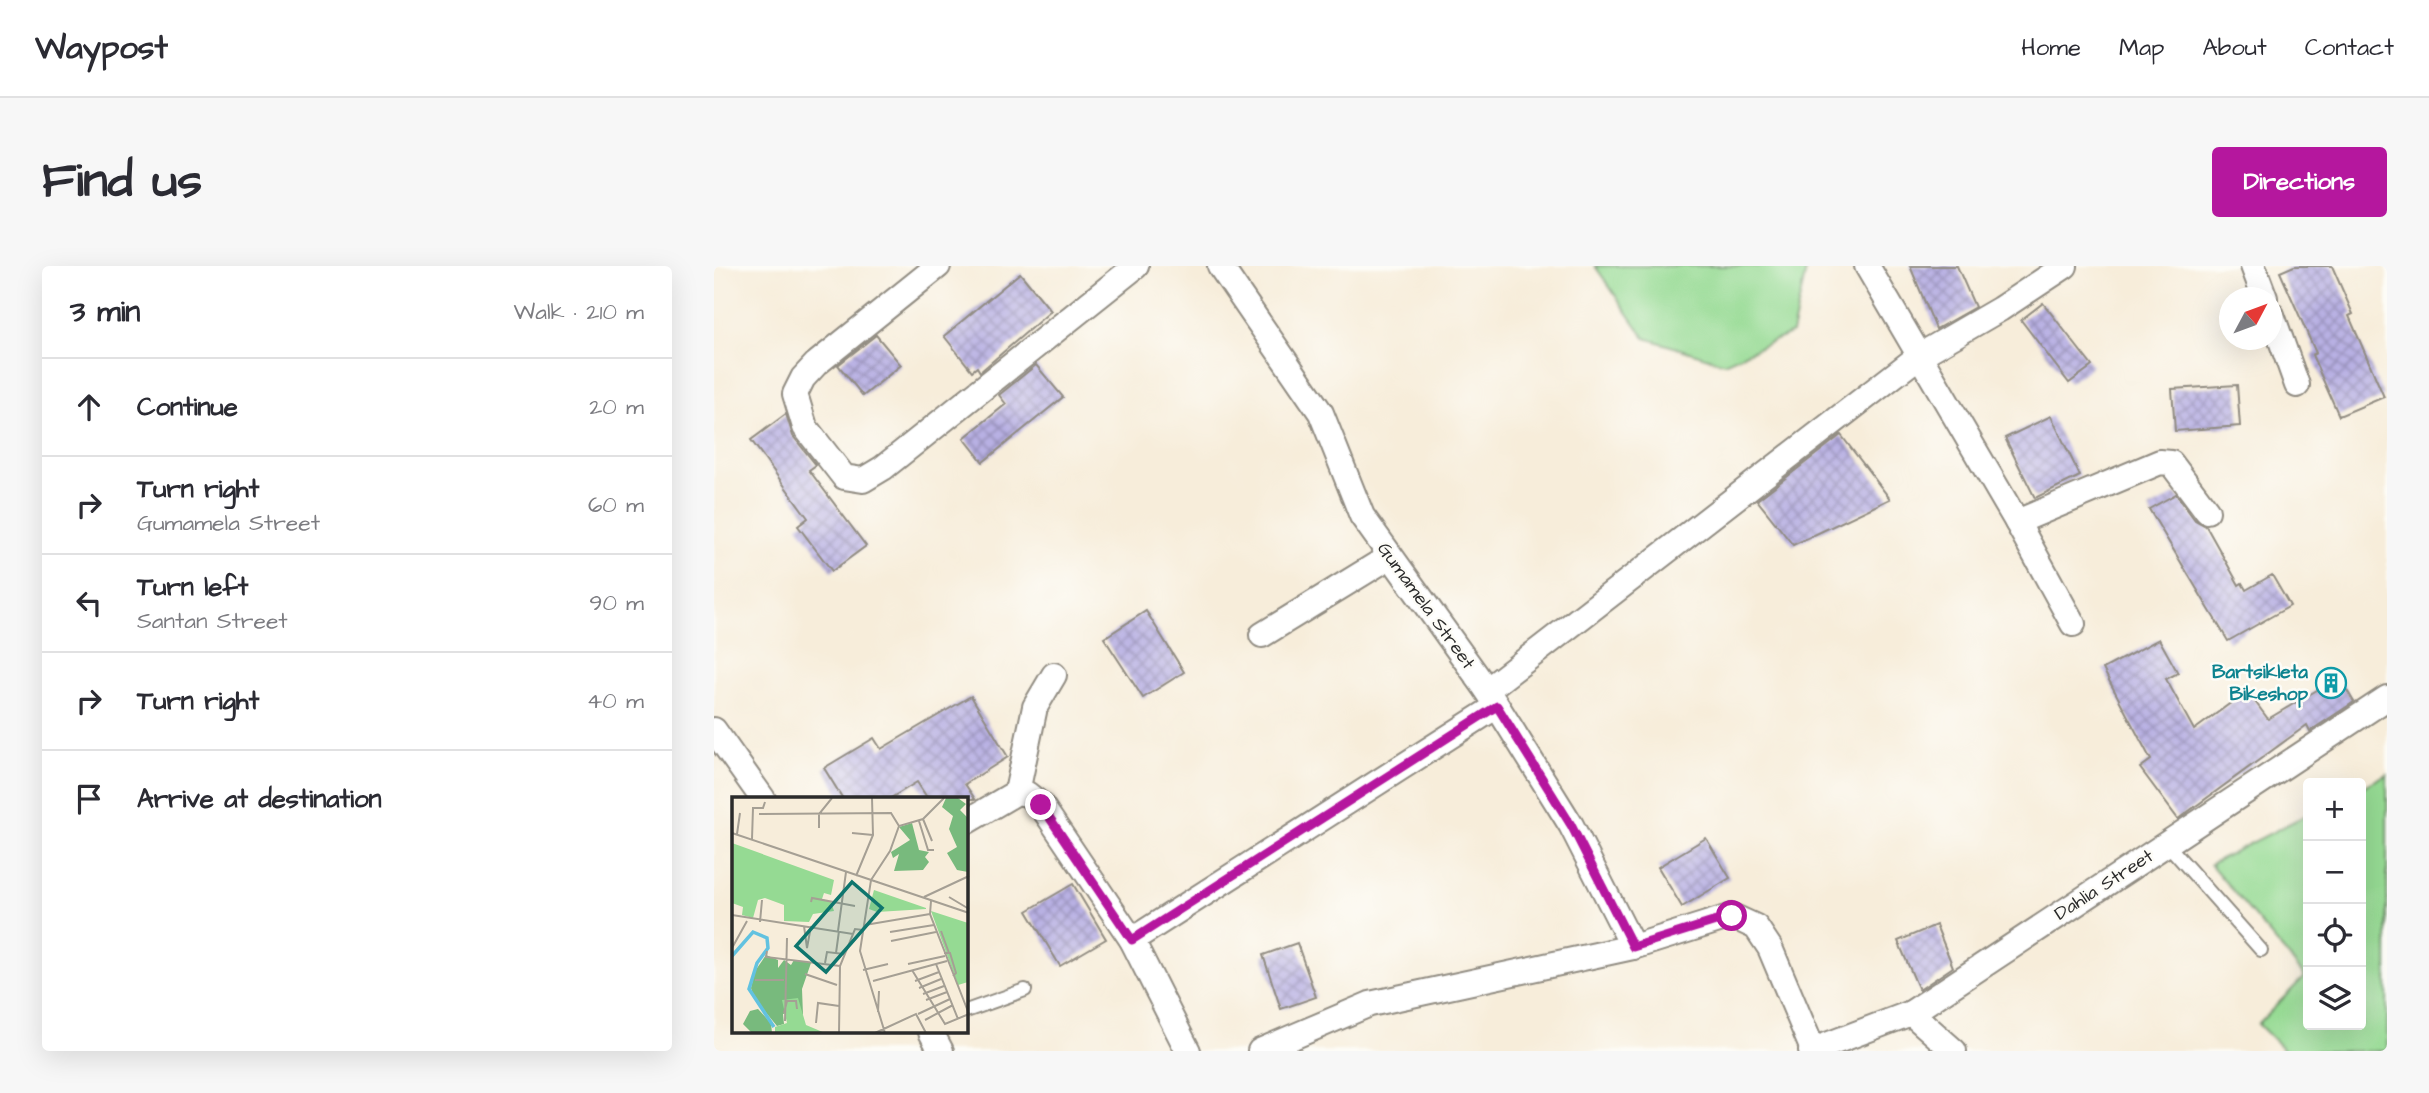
<!DOCTYPE html>
<meta charset="utf-8">
<style>
body{margin:0;font-family:"Architects Daughter",sans-serif;background:#f7f7f7;color:#2b2b33}
.controls{position:absolute;right:21px;bottom:21px;display:grid;overflow:hidden;border-radius:7px;box-shadow:0 7px 28px #0002}
.controls button{width:63px;height:63px;display:grid;place-items:center;padding:0;border:0;border-bottom:2px solid #e1e1e2;background:#fff;color:#2b2b33;font:35px sans-serif}
.compass{position:absolute;left:1505px;top:21px;width:63px;height:63px;border-radius:50%;background:#fff;box-shadow:0 7px 28px #0002;rotate:49deg}
.stop{position:absolute;width:21px;height:21px;margin:-16px;border:5px solid #b5179e;border-radius:50%;background:#fff}
.stop.end{background:#b5179e;border-color:#fff;box-shadow:0 2px 7px #0008}
.list{margin:0;padding:0;list-style:none}
h2{display:flex;justify-content:space-between;align-items:center;height:91px;margin:0;padding:0 28px;font-size:30px}
h2 small{font-size:23px;font-weight:400;color:#7c7c81}
.list li{display:grid;grid-template-columns:46px 1fr auto;gap:21px;align-items:center;box-sizing:border-box;height:98px;padding:0 28px;border-top:2px solid #e1e1e2}
.list b{display:block;font-size:26px;white-space:nowrap}
.list p{margin:0;font-size:23px;white-space:nowrap;color:#7c7c81}
.list em{font-size:23px;font-style:normal;color:#7c7c81}
.icon{flex:none;width:38px;height:38px;fill:none;stroke:currentColor;stroke-width:2;stroke-linecap:round;stroke-linejoin:round}
.map{position:relative;flex:none;width:1673px;height:785px;overflow:hidden;border-radius:7px}
header{display:flex;align-items:center;gap:42px;box-sizing:border-box;height:98px;padding:0 35px;background:#fff;border-bottom:2px solid #e1e1e2}
header strong{font-size:33px}
nav{display:flex;gap:38px;margin-inline-start:auto;font-size:24px}
.intro{display:flex;align-items:center;justify-content:space-between;box-sizing:border-box;height:168px;padding:0 42px}
h1{margin:0;font-size:49px}
.button{padding:18px 32px;border-radius:7px;background:#b5179e;color:#fff;font-size:24px;font-weight:700}
main{display:flex;gap:42px;padding:0 42px}
aside{flex:1;background:#fff;border-radius:7px;box-shadow:0 7px 28px #0002}
.map>svg:first-child{display:block}
</style>
<header>
<strong>Waypost</strong>
<nav><a>Home</a><a>Map</a><a>About</a><a>Contact</a></nav>
</header>
<div class="intro"><h1>Find us</h1><a class="button">Directions</a></div>
<main>
<aside>
<h2>3 min<small>Walk · 210 m</small></h2>
<ul class="list">
<li><svg class="icon" aria-label="ahead" viewBox="0 0 24 24"><path d="M12 20V5M6 11l6-6 6 6"/></svg><div><b>Continue</b></div><em>20 m</em></li>
<li><svg class="icon" aria-label="right" viewBox="0 0 24 24"><path d="M7 20v-9h11M14 6l5 5-5 5"/></svg><div><b>Turn right</b><p>Gumamela Street</p></div><em>60 m</em></li>
<li><svg class="icon" aria-label="left" viewBox="0 0 24 24"><path d="M17 20v-9H6M10 6l-5 5 5 5"/></svg><div><b>Turn left</b><p>Santan Street</p></div><em>90 m</em></li>
<li><svg class="icon" aria-label="right" viewBox="0 0 24 24"><path d="M7 20v-9h11M14 6l5 5-5 5"/></svg><div><b>Turn right</b></div><em>40 m</em></li>
<li><svg class="icon" aria-label="arrive" viewBox="0 0 24 24"><path d="M6 21V4h12l-3 4 3 4H6"/></svg><div><b>Arrive at destination</b></div></li>
</ul>
</aside>
<div class="map">
<svg width="1673" height="785" viewBox="0 0 1673 785">
<defs>
<pattern id="building-cross-hatch" width="8" height="8" patternUnits="userSpaceOnUse" patternTransform="scale(1.75)"><rect width="8" height="8" fill="#b8b0e3"/><path d="M0 0l8 8M0 8l8-8" fill="none" stroke="#968fb8"/></pattern>
</defs>
<rect width="100%" height="100%" fill="#fdfcf7"/>
<filter id="ink" filterUnits="userSpaceOnUse"><feTurbulence type="fractalNoise" baseFrequency=".0143" numOctaves="2"/><feDisplacementMap in="SourceGraphic" scale="14" xChannelSelector="R" yChannelSelector="G"/><feConvolveMatrix kernelMatrix="1 2 1 2 8 2 1 2 1" color-interpolation-filters="sRGB"/></filter>
<filter id="wash" filterUnits="userSpaceOnUse"><feTurbulence type="fractalNoise" baseFrequency=".00686" numOctaves="4" result="noise"/><feDisplacementMap in="SourceGraphic" scale="28" xChannelSelector="R" yChannelSelector="G"/><feGaussianBlur stdDeviation="1.57" result="paint"/><feColorMatrix in="noise" values="0 0 0 0 0 0 0 0 0 0 0 0 0 0 0 0 0 1.4 0 .05"/><feComposite in="paint" operator="in"/></filter>
<g filter="url(#wash)">
<rect width="100%" height="100%" fill="#f7edda"/>
<!-- green -->
<g fill="#95da93" stroke="#60825f" stroke-width="2">
<polygon points="881,0 1093,0 1078,67 1010,97 931,72"/>
<polygon points="1673,508 1673,785 1571,785 1544,758 1591,710 1496,598 1594,548 1594,759 1647,759 1647,522"/>
</g>
<g id="blocks">
<!-- building -->
<g fill="url(#building-cross-hatch)">
<polygon points="1196,0 1243,0 1261,41 1222,63"/>
<polygon points="1580,0 1618,0 1639,48 1635,50 1670,131 1625,150 1598,89 1602,87 1566,6"/>
<polygon points="306,7 337,45 266,106 263,101 258,105 230,70"/>
<polygon points="1329,37 1378,100 1355,117 1307,54"/>
<polygon points="162,69 187,99 149,130 124,99"/>
<polygon points="322,99 349,131 269,196 250,172 292,138 285,129"/>
<polygon points="1523,119 1526,160 1461,165 1458,123"/>
<polygon points="72,148 79,170 102,199 95,204 152,280 118,305 84,260 94,252 37,174"/>
<polygon points="1337,150 1366,210 1321,232 1291,172"/>
<polygon points="1127,169 1176,233 1079,279 1043,234"/>
<polygon points="1462,228 1481,254 1492,260 1525,319 1528,317 1532,324 1558,309 1576,340 1514,375 1435,243"/>
<polygon points="432,345 470,406 429,432 390,372"/>
<polygon points="1445,373 1464,407 1452,413 1480,464 1533,425 1554,453 1625,411 1640,436 1596,465 1593,459 1464,553 1426,502 1437,494 1389,403"/>
<polygon points="257,430 294,491 251,518 261,533 214,533 203,516 175,533 129,533 110,502 160,472 167,483"/>
<polygon points="992,572 1016,612 968,641 944,601"/>
<polygon points="359,618 392,673 346,700 313,645"/>
<polygon points="1222,659 1239,701 1205,724 1184,675"/>
<polygon points="583,677 602,731 567,743 549,689"/>
</g>
</g>
</g>
<g filter="url(#ink)">
<use href="#blocks" fill-opacity="0" stroke="#918c82" stroke-width="2"/>
<g fill="none" stroke-linecap="round" stroke-linejoin="round">
<!-- lane casing -->
<g stroke="#918c82" stroke-width="16">
<g id="lane">
<polyline points="1453,578 1547,684"/>
<polyline points="252,745 311,724"/>
</g>
</g>
<!-- street casing -->
<g stroke="#918c82" stroke-width="28">
<g id="street">
<polyline points="224,0 102,98 89,112 81,128 91,161 130,211 149,214 169,202 422,0"/>
<polyline points="506,0 607,147 648,250 773,424 857,559 919,681"/>
<polyline points="1153,0 1303,256 1359,358"/>
<polyline points="1539,0 1551,32"/>
<polyline points="1558,49 1583,119"/>
<polyline points="1303,256 1446,196 1457,197 1493,245"/>
<polyline points="548,369 675,291"/>
<polyline points="773,424 1205,90 1286,43 1351,0"/>
<polyline points="0,464 49,533"/>
<polyline points="303,526 321,441 340,409"/>
<polyline points="252,556 303,526 313,528 327,539 418,674 474,785"/>
<polyline points="418,674 783,440"/>
<polyline points="1197,747 1240,785"/>
<polyline points="217,766 227,785"/>
<polyline points="546,785 656,738 919,681 1018,650 1042,661 1056,682 1099,784"/>
<polyline points="1097,785 1197,747 1673,432"/>
</g>
</g>
<!-- lane -->
<use href="#lane" stroke="#fff" stroke-width="12"/>
<!-- street -->
<use href="#street" stroke="#fff" stroke-width="24"/>
</g>
</g>
<g fill="none" stroke-linecap="round" stroke-linejoin="round" filter="url(#ink)">
<!-- route -->
<polyline stroke="#b5179e" stroke-width="9" points="327,539 418,674 783,440 857,559 919,681 1018,650"/>
</g>
<!-- icons -->
<defs>
<g id="building-ring" transform="scale(1.575)"><circle r="9.5" fill="#fdfcf7" stroke="#0f9aa8" stroke-width="1.5"/><path d="M-4-6H4V6H1V3H-1V6H-4ZM-2.5-4.3h1.7v1.8h-1.7ZM.8-4.3h1.7v1.8H.8ZM-2.5-1h1.7V.8h-1.7ZM.8-1h1.7V.8H.8Z" fill="#0f9aa8"/></g>
</defs>
<g fill-rule="evenodd">
<use href="#building-ring" x="1617" y="417"/>
</g>
<g text-anchor="middle" dominant-baseline="central" stroke-width="5" stroke-linejoin="round" paint-order="stroke">
<!-- street labels -->
<g font-size="19" fill="#2b2b2b" stroke="#fdfcf7">
<text transform="translate(712 340) rotate(54)">Gumamela Street</text>
<text transform="translate(1390 619) rotate(-33)">Dahlia Street</text>
</g>
<!-- culture labels -->
<g font-size="19" font-weight="bold" fill="#0d838f" stroke="#fdfcf7" text-anchor="end">
<text x="1594" y="406">Bartsikleta<tspan x="1594" dy="22">Bikeshop</tspan></text>
</g>
</g>
<!-- overview -->
<g transform="translate(18 531)">
<rect width="236" height="236" fill="#f7edda"/>
<path d="M0,46L102,83L99,98L92,96L90,102L99,105L102,114L81,117L77,125L52,124V108L33,101L26,103L21,121L10,118L11,110L0,106ZM142,93L194,111V112L145,115L137,112ZM199,114L236,126V185L226,188Z" fill="#95da93"/>
<path d="M214,1H226L234,7L228,13L235,20L236,75L225,73L215,56L225,50L217,32L221,19L210,10ZM180,26L187,53L197,55L193,60L197,65L191,73L162,74L167,57L161,61L159,55L178,43L167,30ZM34,158L46,163V171L52,163L59,168L62,163L79,166L70,192L71,218L66,214L51,217L52,227L45,229L22,201L19,191L23,174ZM26,212L39,226L40,236H20L11,227L18,214Z" fill="#78ba7d"/>
<path d="M66,201L74,228L93,236H43V230L55,226L50,203Z" fill="#95da93"/>
<path fill="none" stroke="#62c2e0" stroke-width="3.5" d="M0,159L21,135L35,141L36,151L25,166L17,192L42,230"/>
<path fill="none" stroke="#a59f94" stroke-width="2" d="M27,17L159,16L167,29M191,22L200,44M187,24L196,53H202M87,31V17L100,1M0,36L237,116M120,36L141,38M5,37L8,16M20,42L21,11H31L33,5M124,79L141,38L140,1M192,100L237,79M217,100L237,112M199,104L198,117L237,217M79,105L80,101L123,109M0,118L121,137M28,125L30,103M133,128L198,117M72,129L75,151L79,129M106,134L114,75M209,134L217,156M158,135L202,128M159,144L204,135M0,151L15,124M35,154L34,160L108,169M104,156L107,134M212,156H218L224,176L221,179M93,166L95,155L112,157M176,167L213,159M204,167L226,222M131,173L156,167M180,173L213,227L237,217M73,177L105,188M23,183H52M141,184L215,164M183,184L207,175M187,191L209,182M191,197L212,189M194,203L215,195M146,215L147,194M52,216L55,204H64L65,212M186,217L218,202M193,223L221,208M53,224L55,141M84,226L86,206L107,209M107,236L108,169L123,132L131,133M143,236L184,217L194,236M153,236L128,154L139,83L158,54L167,29L191,22L212,1"/>
<path fill="#0f766e" fill-opacity="0.15" stroke="#0f766e" stroke-width="3.5" d="M120,85L150,111L94,175L64,149Z"/>
<rect width="236" height="236" fill="none" stroke="#2b2b2b" stroke-width="3.5"/>
</g>
</svg>
<div class="controls">
<button>+</button>
<button>−</button>
<button><svg class="icon" aria-label="locate" viewBox="0 0 24 24"><circle cx="12" cy="12" r="6"/><path d="M12 2v4M12 18v4M2 12h4M18 12h4"/></svg></button>
<button><svg class="icon" aria-label="layers" viewBox="0 0 24 24"><path d="M12 4l9 5-9 5-9-5zM3 14l9 5 9-5"/></svg></button>
</div>
<svg class="compass" viewBox="-18 -18 36 36"><path d="M0-13l5 13h-10z" fill="#e53935"/><path d="M0 13l5-13h-10z" fill="#7c7c81"/></svg>
<div class="stop" style="left:1018px;top:650px"></div>
<div class="stop end" style="left:327px;top:539px"></div>
</div>
</main>
